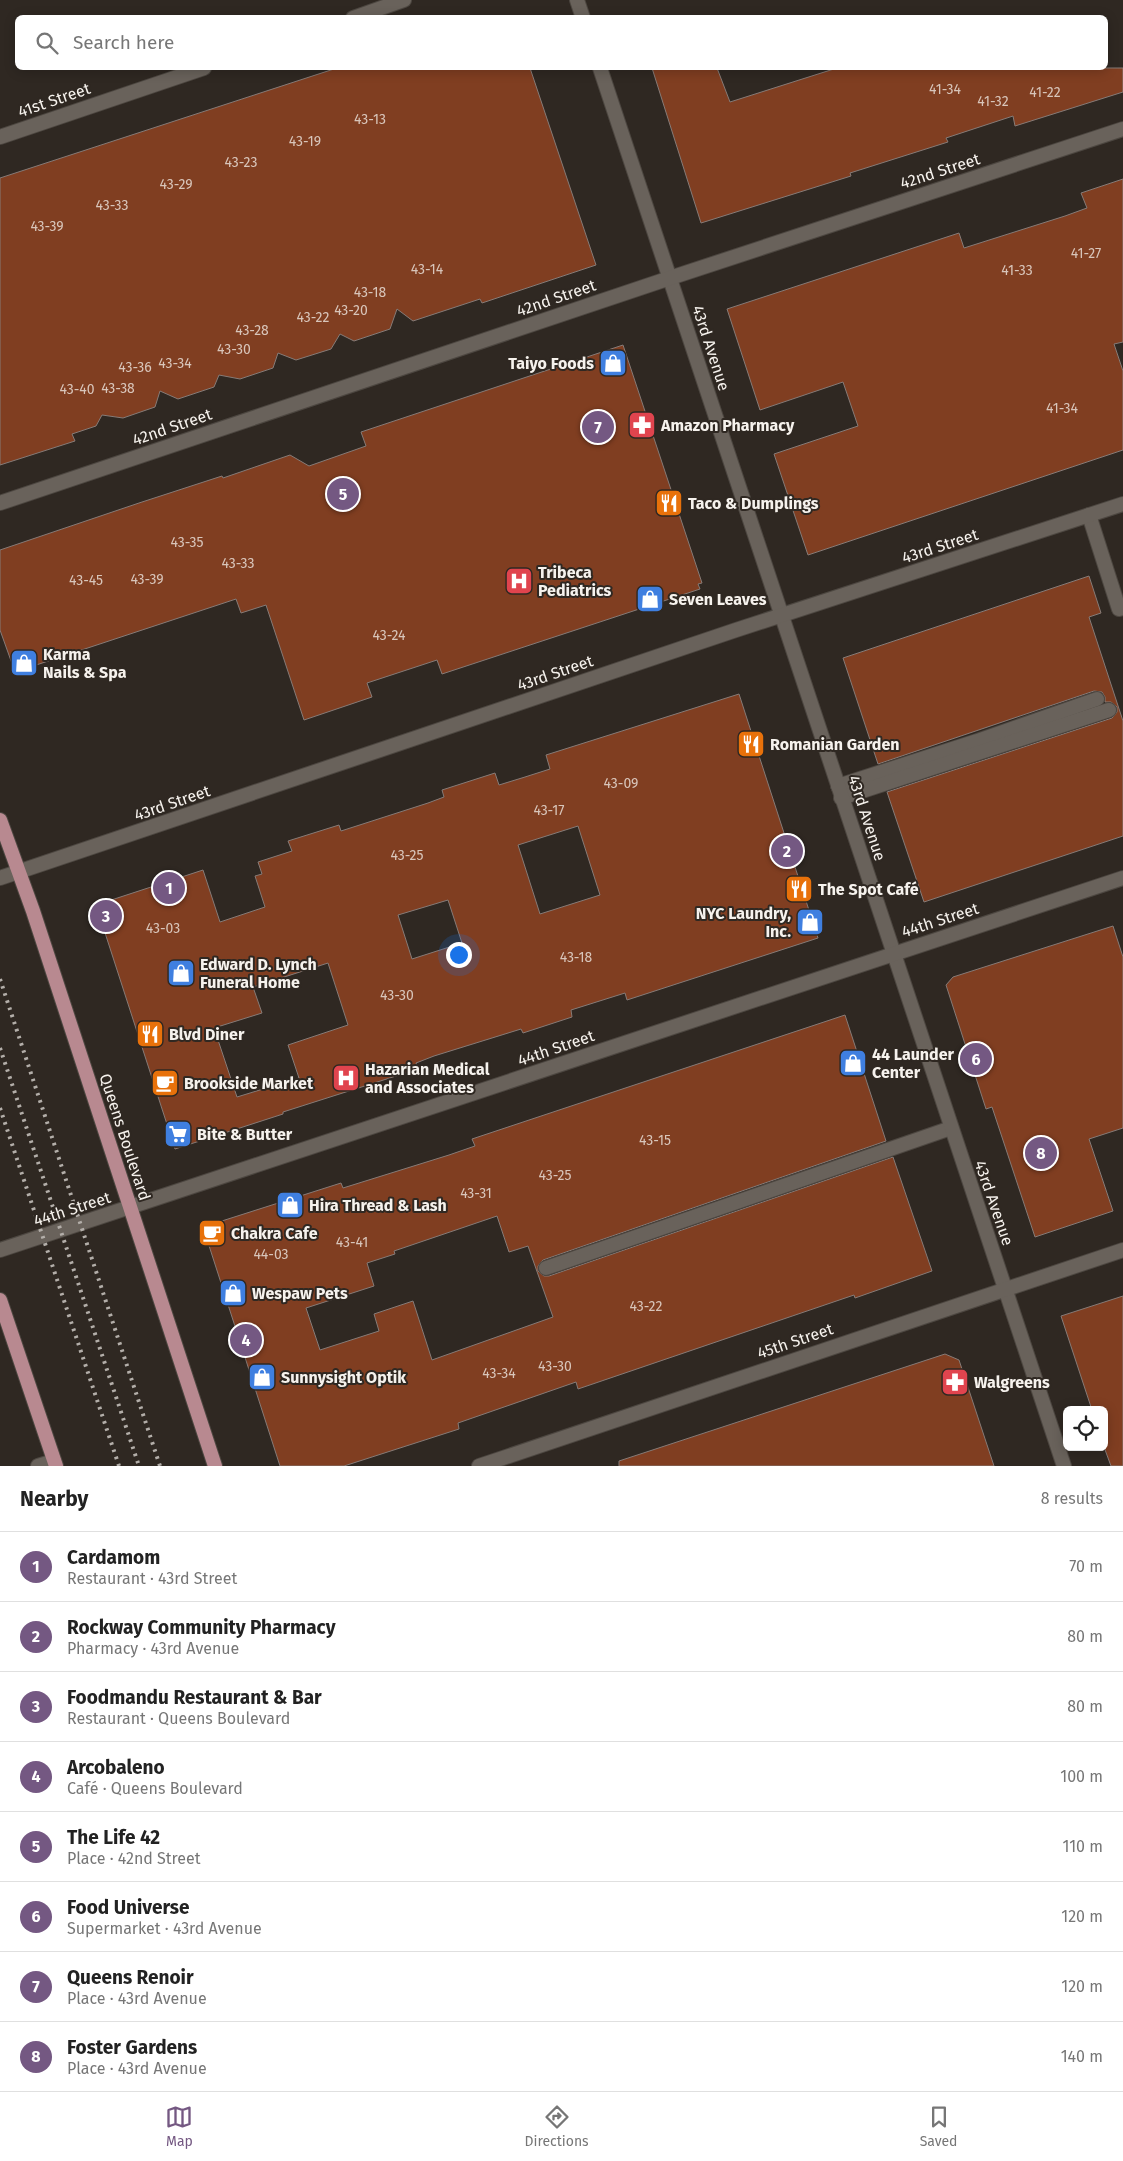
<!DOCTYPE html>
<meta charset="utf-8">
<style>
body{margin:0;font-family:"Fira Sans",sans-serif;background:#f2f2f2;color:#222}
.controls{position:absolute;right:15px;bottom:15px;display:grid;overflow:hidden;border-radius:8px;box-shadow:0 2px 12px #0003}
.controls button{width:45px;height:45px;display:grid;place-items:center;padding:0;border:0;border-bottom:1px solid #e0e0e0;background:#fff;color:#222;font:25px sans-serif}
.you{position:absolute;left:458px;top:954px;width:18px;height:18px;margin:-12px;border:4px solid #fff;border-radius:50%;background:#1a73e8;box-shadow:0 0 0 8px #1a73e833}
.badge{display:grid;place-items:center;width:32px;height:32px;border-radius:50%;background:#745882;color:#fff;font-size:16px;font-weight:700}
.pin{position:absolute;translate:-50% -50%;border:2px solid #fff;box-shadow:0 1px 5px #0006}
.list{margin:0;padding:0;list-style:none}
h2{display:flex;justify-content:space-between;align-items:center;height:65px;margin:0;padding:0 20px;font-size:21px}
h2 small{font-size:16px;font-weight:400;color:#767676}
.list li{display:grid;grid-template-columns:32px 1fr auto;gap:15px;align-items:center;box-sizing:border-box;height:70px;padding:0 20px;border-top:1px solid #e0e0e0}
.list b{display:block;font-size:19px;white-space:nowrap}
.list p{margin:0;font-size:16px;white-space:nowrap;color:#767676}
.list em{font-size:16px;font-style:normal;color:#767676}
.icon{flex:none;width:28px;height:28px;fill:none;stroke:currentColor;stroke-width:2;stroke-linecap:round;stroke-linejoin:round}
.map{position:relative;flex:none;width:1123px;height:1466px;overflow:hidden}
.search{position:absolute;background:#fff;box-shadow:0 2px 12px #0003;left:15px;right:15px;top:15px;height:55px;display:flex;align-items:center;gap:12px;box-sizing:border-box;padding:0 18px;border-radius:8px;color:#767676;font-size:19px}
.sheet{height:625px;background:#fff}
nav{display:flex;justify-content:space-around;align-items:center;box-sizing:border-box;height:70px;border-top:1px solid #e0e0e0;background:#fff;font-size:14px;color:#767676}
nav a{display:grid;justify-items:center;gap:2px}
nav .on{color:#745882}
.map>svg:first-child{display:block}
</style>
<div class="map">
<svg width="1123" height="1466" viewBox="0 0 1123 1466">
<rect width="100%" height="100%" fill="#2f2822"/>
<!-- building -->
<g fill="#803e21" stroke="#867b77" fill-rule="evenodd">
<polygon points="337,68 530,68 596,265 482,303 480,299 413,321 397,309 390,329 354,341 340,334 331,349 296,360 278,353 273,368 240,379 219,375 214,387 178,399 160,391 155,407 123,418 102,415 96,426 72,434 75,441 0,465 0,178"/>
<polygon points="652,68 717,68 730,102 837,68 1123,68 1123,92 1015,126 1013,116 946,138 948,142 850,173 851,176 701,223"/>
<polygon points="1123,179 1123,342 1114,344 1123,371 1123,450 808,555 774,454 858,426 843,382 760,410 727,309 959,233 964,248 1065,216 1087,208 1081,193"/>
<polygon points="623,345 702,583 698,584 700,589 442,674 437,660 367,683 372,697 304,720 266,605 241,613 236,599 15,672 0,630 0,550 139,503 222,476 223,478 290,455 309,466 366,446 361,432"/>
<polygon points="1089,576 1101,613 1089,617 1123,721 1123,836 924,902 887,792 1112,718 1117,712 1117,707 1111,702 1105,702 1105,697 1102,692 1094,691 878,764 843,658"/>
<path d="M739,694L818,938L627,1000L625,993L571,1010L572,1017L523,1033L521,1029L434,1056L416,1063L418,1069L283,1112V1114L175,1149L96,905L203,870L220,922L265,907L255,876L262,874L258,862L292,851L288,841L339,825L341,831L428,803L444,797L442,790L495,773L499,785L525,777L550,769L546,755ZM578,826L600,895L540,914L518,845ZM448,900L462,943L412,959L398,915ZM328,963L348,1025L288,1045L299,1078L237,1097L214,1028L262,1013L253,987Z"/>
<polygon points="1113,926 1123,957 1123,1128 1089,1139 1113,1211 1035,1237 992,1107 986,1109 946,985 953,977"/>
<path d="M845,1015L886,1141L543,1260L538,1266V1271L544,1276H549L893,1157L932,1271L855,1298L854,1295L578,1389L576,1382L458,1423L459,1429L344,1466H280L203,1227L341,1183L343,1188L449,1155L475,1146L472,1139ZM497,1216L509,1252L528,1246L553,1317L432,1360L413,1301L374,1314L379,1331L320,1350L306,1308L374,1286L367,1263L395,1254L394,1251Z"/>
<polygon points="1123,1296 1123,1466 1111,1466 1104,1447 1104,1410 1092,1410 1061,1316"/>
<polygon points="945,1354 959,1360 994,1466 619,1466 619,1461"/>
</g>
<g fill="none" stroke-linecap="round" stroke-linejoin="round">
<!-- service casing -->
<g stroke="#4d4741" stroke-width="16">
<g id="service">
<polyline points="1089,515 1119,609 1123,608"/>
<polyline points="838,786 977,741 1097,699"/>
<polyline points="841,798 1109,710"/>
<polyline points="546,1268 951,1128"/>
<polyline points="38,1466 54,1461"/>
</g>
</g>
<!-- minor casing -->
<g stroke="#4d4741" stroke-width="16">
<g id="minor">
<polyline points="577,0 583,18"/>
<polyline points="353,18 404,0"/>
<polyline points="600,68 1064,1466"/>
<polyline points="0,137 204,68"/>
<polyline points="0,503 670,278 1123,129"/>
<polyline points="0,878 736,630 1123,504"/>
<polyline points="0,1250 1123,878"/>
<polyline points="479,1466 1123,1250"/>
</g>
</g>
<!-- primary casing -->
<g stroke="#4d4741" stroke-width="16">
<g id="primary">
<polyline points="0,820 33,911 215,1466"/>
<polyline points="0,1300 56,1466"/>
</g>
</g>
<!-- service -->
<use href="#service" stroke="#69625b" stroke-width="14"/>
<!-- minor -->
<use href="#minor" stroke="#69625b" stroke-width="14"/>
<!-- primary -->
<use href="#primary" stroke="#b88990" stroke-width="14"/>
<!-- rail -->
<g stroke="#b3aea9" stroke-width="4" stroke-dasharray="2.5 5" stroke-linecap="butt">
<polyline points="0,979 160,1466"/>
<polyline points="0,1048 139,1466"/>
<polyline points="0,1108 119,1466"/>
</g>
</g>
<!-- icons -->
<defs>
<g id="shop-square" transform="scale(1.4375)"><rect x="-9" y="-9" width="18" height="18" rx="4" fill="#3f7fe0" stroke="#2f2822"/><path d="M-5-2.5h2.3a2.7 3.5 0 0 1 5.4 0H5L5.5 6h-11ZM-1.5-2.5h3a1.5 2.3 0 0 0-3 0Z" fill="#fff"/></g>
<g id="pharmacy-square" transform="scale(1.4375)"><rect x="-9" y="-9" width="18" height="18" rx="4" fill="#e0444e" stroke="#2f2822"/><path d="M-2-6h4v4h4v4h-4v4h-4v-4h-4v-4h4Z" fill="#fff"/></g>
<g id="restaurant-square" transform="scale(1.4375)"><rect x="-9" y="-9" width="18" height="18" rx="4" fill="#e8710a" stroke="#2f2822"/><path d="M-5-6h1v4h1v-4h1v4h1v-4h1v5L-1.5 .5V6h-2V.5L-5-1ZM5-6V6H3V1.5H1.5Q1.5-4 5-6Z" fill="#fff"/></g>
<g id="hospital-square" transform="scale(1.4375)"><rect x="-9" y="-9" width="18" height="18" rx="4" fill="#e0444e" stroke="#2f2822"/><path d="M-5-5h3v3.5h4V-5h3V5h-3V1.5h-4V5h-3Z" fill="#fff"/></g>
<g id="cafe-square" transform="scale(1.4375)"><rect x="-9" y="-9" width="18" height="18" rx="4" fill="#e8710a" stroke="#2f2822"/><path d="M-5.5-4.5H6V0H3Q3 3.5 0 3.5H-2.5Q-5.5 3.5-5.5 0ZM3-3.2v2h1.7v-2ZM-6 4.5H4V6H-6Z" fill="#fff"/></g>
<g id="supermarket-square" transform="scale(1.4375)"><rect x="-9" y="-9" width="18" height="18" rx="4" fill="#3f7fe0" stroke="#2f2822"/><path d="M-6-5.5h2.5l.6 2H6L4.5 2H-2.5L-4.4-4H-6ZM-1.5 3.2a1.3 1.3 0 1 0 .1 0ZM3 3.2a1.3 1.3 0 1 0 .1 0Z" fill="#fff"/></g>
</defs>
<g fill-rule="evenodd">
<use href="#shop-square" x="613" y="363"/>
<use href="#pharmacy-square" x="642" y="425"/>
<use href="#restaurant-square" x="669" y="503"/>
<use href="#hospital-square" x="519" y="581"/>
<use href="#shop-square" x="650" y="599"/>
<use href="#shop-square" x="24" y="663"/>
<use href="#restaurant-square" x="751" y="744"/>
<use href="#restaurant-square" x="799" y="889"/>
<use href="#shop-square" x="810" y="922"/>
<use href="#shop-square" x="181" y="973"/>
<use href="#restaurant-square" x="150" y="1034"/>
<use href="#shop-square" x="853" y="1063"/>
<use href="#hospital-square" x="346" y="1078"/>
<use href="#cafe-square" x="165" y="1083"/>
<use href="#supermarket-square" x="178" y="1134"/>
<use href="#shop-square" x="290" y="1205"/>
<use href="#cafe-square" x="212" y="1233"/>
<use href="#shop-square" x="233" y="1293"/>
<use href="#shop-square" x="262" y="1377"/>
<use href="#pharmacy-square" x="955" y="1382"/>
</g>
<g text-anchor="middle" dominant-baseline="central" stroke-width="4" stroke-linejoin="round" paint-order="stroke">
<!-- number labels -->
<g font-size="14" fill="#d8c5ba">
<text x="945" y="89">41-34</text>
<text x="1045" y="92">41-22</text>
<text x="993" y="101">41-32</text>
<text x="370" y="119">43-13</text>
<text x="305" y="141">43-19</text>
<text x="241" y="162">43-23</text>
<text x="176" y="184">43-29</text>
<text x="112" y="205">43-33</text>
<text x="47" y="226">43-39</text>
<text x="1086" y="253">41-27</text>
<text x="427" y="269">43-14</text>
<text x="1017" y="270">41-33</text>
<text x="370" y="292">43-18</text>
<text x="351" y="310">43-20</text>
<text x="313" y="317">43-22</text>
<text x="252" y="330">43-28</text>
<text x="234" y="349">43-30</text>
<text x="175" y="363">43-34</text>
<text x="135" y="367">43-36</text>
<text x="118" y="388">43-38</text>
<text x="77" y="389">43-40</text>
<text x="1062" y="408">41-34</text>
<text x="187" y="542">43-35</text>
<text x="238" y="563">43-33</text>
<text x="147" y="579">43-39</text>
<text x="86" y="580">43-45</text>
<text x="389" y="635">43-24</text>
<text x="621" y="783">43-09</text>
<text x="549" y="810">43-17</text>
<text x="407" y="855">43-25</text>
<text x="163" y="928">43-03</text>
<text x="576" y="957">43-18</text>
<text x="397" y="995">43-30</text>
<text x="655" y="1140">43-15</text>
<text x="555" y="1175">43-25</text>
<text x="476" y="1193">43-31</text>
<text x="352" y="1242">43-41</text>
<text x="271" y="1254">44-03</text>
<text x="646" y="1306">43-22</text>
<text x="555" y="1366">43-30</text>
<text x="499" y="1373">43-34</text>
</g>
<!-- street labels -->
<g font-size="16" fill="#f6f2ed" stroke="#2f2822">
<text transform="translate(54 100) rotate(-19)">41st Street</text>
<text transform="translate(940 171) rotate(-18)">42nd Street</text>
<text transform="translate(556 298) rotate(-19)">42nd Street</text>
<text transform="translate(711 348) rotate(72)">43rd Avenue</text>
<text transform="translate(172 427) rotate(-19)">42nd Street</text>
<text transform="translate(940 546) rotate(-18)">43rd Street</text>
<text transform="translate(555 673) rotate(-19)">43rd Street</text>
<text transform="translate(172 803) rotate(-19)">43rd Street</text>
<text transform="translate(867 818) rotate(72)">43rd Avenue</text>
<text transform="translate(940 920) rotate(-18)">44th Street</text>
<text transform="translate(556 1048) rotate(-19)">44th Street</text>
<text transform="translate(125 1137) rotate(72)">Queens Boulevard</text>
<text transform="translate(994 1203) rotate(71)">43rd Avenue</text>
<text transform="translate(72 1209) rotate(-18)">44th Street</text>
<text transform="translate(795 1341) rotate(-19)">45th Street</text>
</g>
<!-- poi labels -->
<g font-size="16" font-weight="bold" fill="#f6f2ed" stroke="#2f2822" text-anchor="start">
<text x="594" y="363" text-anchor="end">Taiyo Foods</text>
<text x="661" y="425">Amazon Pharmacy</text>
<text x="688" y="503">Taco &amp; Dumplings</text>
<text x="538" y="572">Tribeca<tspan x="538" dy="18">Pediatrics</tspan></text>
<text x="669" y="599">Seven Leaves</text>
<text x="43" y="654">Karma<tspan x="43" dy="18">Nails &amp; Spa</tspan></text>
<text x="770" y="744">Romanian Garden</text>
<text x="818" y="889">The Spot Café</text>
<text x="791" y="913" text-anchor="end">NYC Laundry,<tspan x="791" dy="18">Inc.</tspan></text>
<text x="200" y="964">Edward D. Lynch<tspan x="200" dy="18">Funeral Home</tspan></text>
<text x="169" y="1034">Blvd Diner</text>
<text x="872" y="1054">44 Launder<tspan x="872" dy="18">Center</tspan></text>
<text x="365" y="1069">Hazarian Medical<tspan x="365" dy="18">and Associates</tspan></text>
<text x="184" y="1083">Brookside Market</text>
<text x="197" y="1134">Bite &amp; Butter</text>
<text x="309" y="1205">Hira Thread &amp; Lash</text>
<text x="231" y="1233">Chakra Cafe</text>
<text x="252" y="1293">Wespaw Pets</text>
<text x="281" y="1377">Sunnysight Optik</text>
<text x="974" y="1382">Walgreens</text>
</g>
</g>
</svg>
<div class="controls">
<button><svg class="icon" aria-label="locate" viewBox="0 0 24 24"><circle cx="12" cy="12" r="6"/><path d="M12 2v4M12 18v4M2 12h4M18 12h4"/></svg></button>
</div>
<div class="you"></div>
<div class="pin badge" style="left:169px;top:888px">1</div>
<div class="pin badge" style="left:787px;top:851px">2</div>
<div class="pin badge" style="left:106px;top:916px">3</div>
<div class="pin badge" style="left:246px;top:1340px">4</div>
<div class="pin badge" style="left:343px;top:494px">5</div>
<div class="pin badge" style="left:976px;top:1059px">6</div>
<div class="pin badge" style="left:598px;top:427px">7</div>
<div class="pin badge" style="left:1041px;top:1153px">8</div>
<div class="search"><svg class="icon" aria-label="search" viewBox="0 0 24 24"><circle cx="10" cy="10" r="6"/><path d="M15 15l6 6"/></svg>Search here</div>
</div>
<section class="sheet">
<h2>Nearby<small>8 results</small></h2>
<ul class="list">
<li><span class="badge">1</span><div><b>Cardamom</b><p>Restaurant · 43rd Street</p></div><em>70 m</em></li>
<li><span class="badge">2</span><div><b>Rockway Community Pharmacy</b><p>Pharmacy · 43rd Avenue</p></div><em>80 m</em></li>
<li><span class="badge">3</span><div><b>Foodmandu Restaurant &amp; Bar</b><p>Restaurant · Queens Boulevard</p></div><em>80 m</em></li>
<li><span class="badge">4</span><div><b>Arcobaleno</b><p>Café · Queens Boulevard</p></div><em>100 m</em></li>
<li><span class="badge">5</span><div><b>The Life 42</b><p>Place · 42nd Street</p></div><em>110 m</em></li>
<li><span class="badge">6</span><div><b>Food Universe</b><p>Supermarket · 43rd Avenue</p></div><em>120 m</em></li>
<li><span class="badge">7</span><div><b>Queens Renoir</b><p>Place · 43rd Avenue</p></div><em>120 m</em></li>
<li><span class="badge">8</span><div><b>Foster Gardens</b><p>Place · 43rd Avenue</p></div><em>140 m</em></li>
</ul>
</section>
<nav>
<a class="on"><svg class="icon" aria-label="map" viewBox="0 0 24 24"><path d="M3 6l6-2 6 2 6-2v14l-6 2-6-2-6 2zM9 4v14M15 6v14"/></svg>Map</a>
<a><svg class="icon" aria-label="directions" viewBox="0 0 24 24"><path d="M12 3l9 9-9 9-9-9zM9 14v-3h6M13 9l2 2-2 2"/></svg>Directions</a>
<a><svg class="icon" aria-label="saved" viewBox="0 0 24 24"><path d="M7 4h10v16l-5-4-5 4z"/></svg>Saved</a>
</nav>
